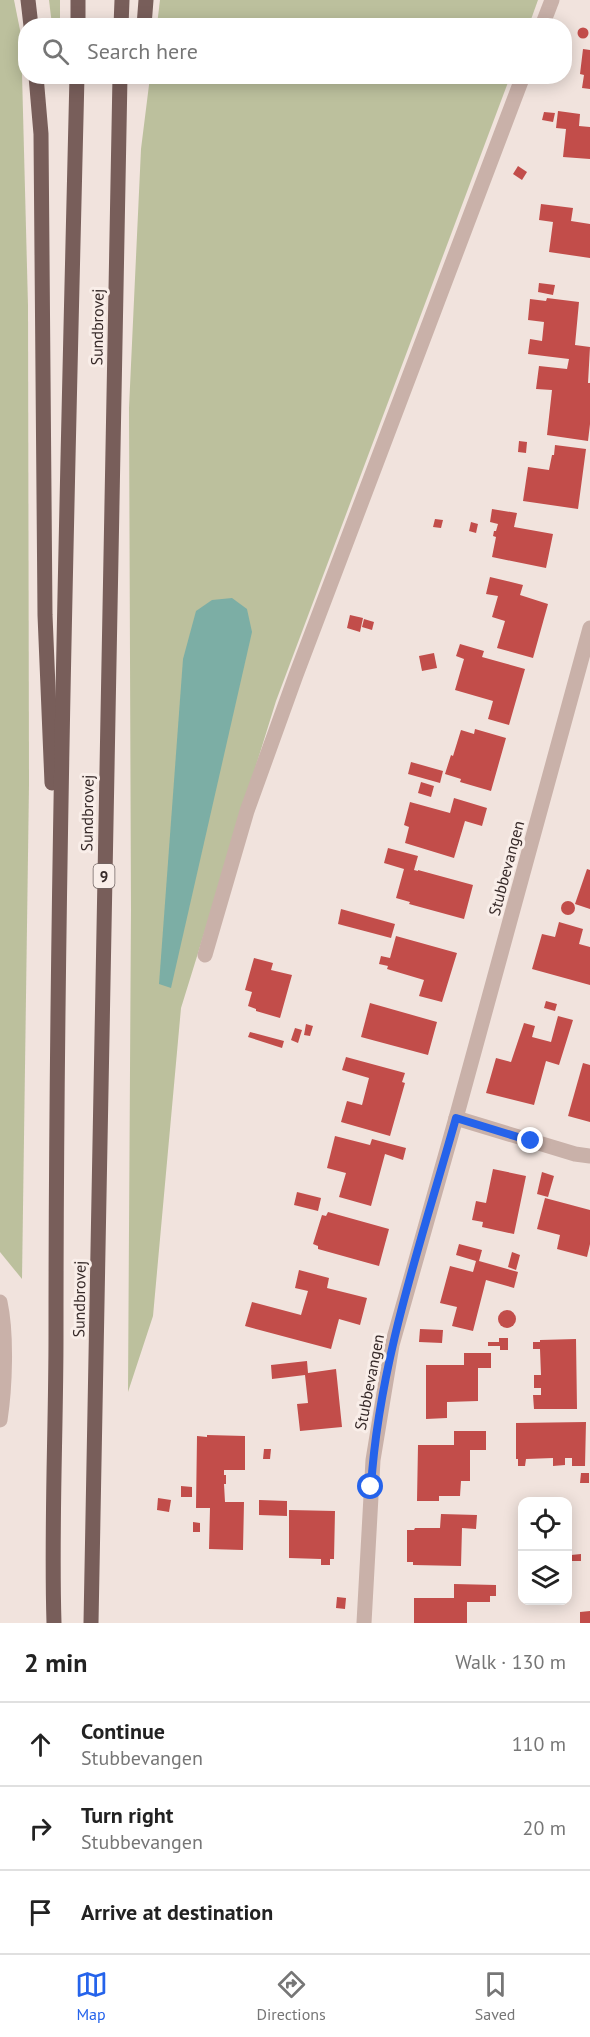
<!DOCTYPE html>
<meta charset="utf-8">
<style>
body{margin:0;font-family:"PT Sans",sans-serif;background:#f6f6f6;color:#222}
.controls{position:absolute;right:18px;bottom:18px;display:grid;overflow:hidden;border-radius:12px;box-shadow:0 3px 15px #0003}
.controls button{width:54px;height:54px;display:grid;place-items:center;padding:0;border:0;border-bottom:2px solid #e0e0e0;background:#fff;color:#222;font:30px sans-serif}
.stop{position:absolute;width:18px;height:18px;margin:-14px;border:4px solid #2563eb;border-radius:50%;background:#fff}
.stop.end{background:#2563eb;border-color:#fff;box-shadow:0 2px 6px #0008}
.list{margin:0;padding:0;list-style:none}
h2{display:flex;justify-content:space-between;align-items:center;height:78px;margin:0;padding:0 24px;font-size:26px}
h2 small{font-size:20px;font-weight:400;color:#767676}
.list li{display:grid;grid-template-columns:39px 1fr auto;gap:18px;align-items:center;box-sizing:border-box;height:84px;padding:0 24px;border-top:2px solid #e0e0e0}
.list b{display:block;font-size:22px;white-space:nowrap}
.list p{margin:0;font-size:20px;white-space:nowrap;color:#767676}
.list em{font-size:20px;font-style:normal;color:#767676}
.icon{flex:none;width:33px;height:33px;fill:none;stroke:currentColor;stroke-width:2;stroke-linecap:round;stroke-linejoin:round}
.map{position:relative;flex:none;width:590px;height:1623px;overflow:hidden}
.search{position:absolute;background:#fff;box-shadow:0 3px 15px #0003;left:18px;right:18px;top:18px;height:66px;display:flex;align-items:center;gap:15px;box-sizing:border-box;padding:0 21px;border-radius:24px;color:#767676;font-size:22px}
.sheet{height:330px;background:#fff}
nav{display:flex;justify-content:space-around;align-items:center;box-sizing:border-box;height:84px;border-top:2px solid #e0e0e0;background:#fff;font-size:16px;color:#767676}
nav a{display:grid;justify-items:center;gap:3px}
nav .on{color:#2563eb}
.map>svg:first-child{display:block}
</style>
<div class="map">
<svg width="590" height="1623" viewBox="0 0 590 1623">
<rect width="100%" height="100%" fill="#f1e3dd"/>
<!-- green -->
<g fill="#bcc09d">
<polygon points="0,0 14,0 21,35 28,306 29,784 22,1279 0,1252"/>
<polygon points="49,0 60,0 60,25 52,25"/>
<polygon points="160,0 538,0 529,25 157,25"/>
<polygon points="150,77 510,77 276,701 181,1008 153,1316 128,1392 131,909 129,408 141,149"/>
</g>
<!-- water -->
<polygon fill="#7caea5" points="232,598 247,609 252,632 171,988 159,984 183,659 196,611 212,600"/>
<!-- building -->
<g fill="#c24d4a">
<circle cx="583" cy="33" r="5.5"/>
<polygon points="583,49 590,50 590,89 582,88 584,75 580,74"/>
<polygon points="558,111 580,114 579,126 590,127 590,159 563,157 566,129 556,128"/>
<polygon points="544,112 555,113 553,122 542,120"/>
<polygon points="518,166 527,172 522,180 513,174"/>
<polygon points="541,204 573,208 571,221 590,224 590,258 549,252 553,222 539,220"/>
<polygon points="539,283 555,285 553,295 538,292"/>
<polygon points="547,298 579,302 575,345 590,347 588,383 590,383 590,424 588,441 547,435 552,390 536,389 539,366 567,369 569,359 528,354 530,339 542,341 544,322 528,320 530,299 546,301"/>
<polygon points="519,441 527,442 526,453 518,452"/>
<polygon points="555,445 586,449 578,509 523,501 528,467 549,470 552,455 554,455"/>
<polygon points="492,509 517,513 514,527 553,534 546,568 492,557 496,537 493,536 494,531 496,531 498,524 490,522"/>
<polygon points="435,519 443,520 441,528 433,527"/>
<polygon points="471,522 478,524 476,533 469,531"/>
<polygon points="490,577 523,585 520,595 548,604 533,658 497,648 505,621 492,617 498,596 486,594"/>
<polygon points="350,615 363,618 360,632 347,628"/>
<polygon points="364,619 374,622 372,630 362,627"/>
<polygon points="460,644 484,651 482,657 525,669 509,725 488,719 493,701 455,690 464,659 456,656"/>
<polygon points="434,653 437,668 422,671 419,656"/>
<polygon points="475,729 506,738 491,791 460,782 461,779 445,774 451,755 453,756 461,730 474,734"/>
<polygon points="411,762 443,771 440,783 408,774"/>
<polygon points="421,782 434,786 431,797 418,793"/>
<polygon points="454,798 487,808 482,826 465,821 454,858 405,843 409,827 404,825 410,802 450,813"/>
<polygon points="388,848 418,856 414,870 418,871 418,870 473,885 464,919 409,904 410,902 396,898 404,869 384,863"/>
<polygon points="587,869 590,870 590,909 575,904"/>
<circle cx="568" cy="908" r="7"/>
<polygon points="341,909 395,924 391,938 338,924"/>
<polygon points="559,922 583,929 579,944 590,947 590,985 532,969 542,934 555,937"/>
<polygon points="396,936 457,953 442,1002 419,996 424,980 387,969 388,966 379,964 381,956 390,958"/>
<polygon points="254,958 273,963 271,970 292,975 280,1018 256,1011 256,1009 248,1006 252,992 245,990"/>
<polygon points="546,1001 557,1004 555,1011 544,1008"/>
<polygon points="370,1003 437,1022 428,1055 361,1037"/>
<polygon points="558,1016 573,1020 559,1065 546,1061 534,1105 486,1093 496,1058 511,1062 524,1023 535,1026 532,1037 551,1042"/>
<polygon points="306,1024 313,1026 310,1036 304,1035"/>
<polygon points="295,1028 302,1030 298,1043 291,1040"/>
<polygon points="250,1032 284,1041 282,1048 248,1037"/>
<polygon points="346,1057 405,1073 402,1082 405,1083 390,1136 341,1122 347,1101 362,1105 369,1078 342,1070"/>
<polygon points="583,1063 590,1065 590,1122 568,1116"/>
<polygon points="335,1136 370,1145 372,1139 406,1148 403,1160 385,1154 371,1206 339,1197 346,1173 327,1168"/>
<polygon points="493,1169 526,1176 514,1234 482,1227 483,1222 472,1220 476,1201 486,1203"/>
<polygon points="542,1172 554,1176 548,1197 537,1194"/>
<polygon points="297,1192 321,1198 318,1211 294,1205"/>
<polygon points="545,1198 590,1210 590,1244 587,1257 557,1249 560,1235 537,1229"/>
<polygon points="328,1212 389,1229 379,1266 318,1249 318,1246 313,1244 322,1215 326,1216"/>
<polygon points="459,1244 482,1250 479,1261 518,1272 514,1288 486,1280 473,1331 452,1326 457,1307 440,1303 450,1266 473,1272 476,1261 456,1255"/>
<polygon points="512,1252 520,1255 516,1270 508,1267"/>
<polygon points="299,1270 329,1278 327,1288 367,1298 360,1325 339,1319 331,1349 245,1326 252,1302 301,1315 308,1291 295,1288"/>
<circle cx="507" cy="1319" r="9"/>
<polygon points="420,1329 443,1330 442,1343 419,1342"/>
<polygon points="499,1338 508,1338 508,1350 500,1350 500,1346 488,1346 488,1342 499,1342"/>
<polygon points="576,1339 577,1409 534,1409 533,1395 541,1395 541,1388 534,1388 534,1375 541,1375 540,1349 533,1349 533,1342 540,1342 540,1340"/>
<polygon points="464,1353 491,1353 491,1368 478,1368 478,1401 447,1402 447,1418 426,1419 426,1365 464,1365"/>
<polygon points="307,1361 308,1373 336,1369 342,1427 300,1431 297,1404 308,1403 305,1375 272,1379 271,1365"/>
<polygon points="586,1422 585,1466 572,1466 572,1458 565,1458 565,1465 553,1466 553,1458 526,1459 525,1466 518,1466 518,1459 516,1459 516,1423"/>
<polygon points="454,1431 486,1431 486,1450 470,1450 470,1481 461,1481 460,1496 439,1496 439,1501 417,1501 418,1445 454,1445"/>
<polygon points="207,1435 245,1436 245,1470 224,1470 224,1475 226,1475 226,1484 224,1484 225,1502 244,1502 243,1550 209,1549 210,1508 196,1508 197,1436 207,1437"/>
<polygon points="264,1449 271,1449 270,1459 263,1459"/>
<polygon points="581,1473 589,1473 589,1483 580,1483"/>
<polygon points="181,1486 192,1487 192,1497 181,1497"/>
<polygon points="158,1498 171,1500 169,1512 157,1510"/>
<polygon points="259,1500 287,1501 287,1516 259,1515"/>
<polygon points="289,1510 335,1511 334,1559 330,1559 330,1565 321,1565 321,1559 289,1558"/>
<polygon points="441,1514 477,1515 476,1529 462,1528 461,1566 413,1565 413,1562 407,1562 407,1530 414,1530 415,1528 440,1528"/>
<polygon points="193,1522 200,1523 200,1532 193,1532"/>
<polygon points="581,1554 581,1561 572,1561 571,1555"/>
<polygon points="454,1584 496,1585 496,1596 490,1596 490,1602 467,1602 467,1623 414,1623 414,1598 454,1598"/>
<polygon points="337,1597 346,1598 345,1609 336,1608"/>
<polygon points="590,1611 590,1623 580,1623 580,1612"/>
</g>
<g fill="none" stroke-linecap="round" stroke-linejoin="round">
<!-- minor -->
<g stroke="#c9b1a9" stroke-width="15">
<polyline points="542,26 552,0"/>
<polyline points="205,955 247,811 296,675 523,76"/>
<polyline points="456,1118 575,1154 590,1156"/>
<path d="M0,1302C7,1334 5,1388 0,1420"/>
<polyline points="364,1623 373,1460 392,1345 456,1118 590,628"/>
</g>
<!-- major -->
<g stroke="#785e5a" stroke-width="15">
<polyline points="28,0 31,26"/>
<polyline points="78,26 78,0"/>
<polyline points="121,26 122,0"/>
<polyline points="144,26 146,0"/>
<polyline points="36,76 41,134 45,615 52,783"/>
<path d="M54,1623C51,1527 56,1431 56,1335C56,916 67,496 77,76"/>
<polyline points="91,1623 120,76"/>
</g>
</g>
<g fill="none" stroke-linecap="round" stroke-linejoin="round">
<!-- route -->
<path stroke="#2563eb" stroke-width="8" d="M371,1487C379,1361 422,1239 456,1118L531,1141"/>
</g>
<g text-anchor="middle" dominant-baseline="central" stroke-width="6" stroke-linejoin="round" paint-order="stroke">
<!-- shield labels -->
<rect fill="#f9eee9" stroke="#716563" stroke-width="1.5" x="93.5" y="864" width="21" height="24" rx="4.5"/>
<g font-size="15" font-weight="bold" fill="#372a29">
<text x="104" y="876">9</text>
</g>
<!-- street labels -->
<g font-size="16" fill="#372a29" stroke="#f9eee9">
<text transform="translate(97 327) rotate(-89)">Sundbrovej</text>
<text transform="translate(87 813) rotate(-89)">Sundbrovej</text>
<text transform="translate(506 868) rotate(-75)">Stubbevangen</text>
<text transform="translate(79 1299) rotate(-89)">Sundbrovej</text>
<text transform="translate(369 1382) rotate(-79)">Stubbevangen</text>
</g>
</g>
</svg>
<div class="controls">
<button><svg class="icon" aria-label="locate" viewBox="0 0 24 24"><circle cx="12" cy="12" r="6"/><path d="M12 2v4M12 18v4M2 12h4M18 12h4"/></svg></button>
<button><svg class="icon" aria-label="layers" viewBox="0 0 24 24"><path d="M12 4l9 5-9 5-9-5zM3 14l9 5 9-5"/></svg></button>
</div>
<div class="stop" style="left:371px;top:1487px"></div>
<div class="stop end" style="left:531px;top:1141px"></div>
<div class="search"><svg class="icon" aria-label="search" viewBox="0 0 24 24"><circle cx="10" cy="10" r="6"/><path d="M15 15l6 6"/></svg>Search here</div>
</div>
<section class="sheet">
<h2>2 min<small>Walk · 130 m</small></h2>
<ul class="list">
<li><svg class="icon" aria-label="ahead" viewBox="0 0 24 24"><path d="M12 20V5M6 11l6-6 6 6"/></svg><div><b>Continue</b><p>Stubbevangen</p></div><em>110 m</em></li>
<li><svg class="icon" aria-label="right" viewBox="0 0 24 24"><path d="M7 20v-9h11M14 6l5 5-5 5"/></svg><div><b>Turn right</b><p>Stubbevangen</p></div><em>20 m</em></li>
<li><svg class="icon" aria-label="arrive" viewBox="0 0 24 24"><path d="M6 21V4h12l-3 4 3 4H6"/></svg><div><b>Arrive at destination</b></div></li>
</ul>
</section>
<nav>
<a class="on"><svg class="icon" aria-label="map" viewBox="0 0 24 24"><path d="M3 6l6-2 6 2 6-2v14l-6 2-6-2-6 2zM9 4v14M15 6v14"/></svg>Map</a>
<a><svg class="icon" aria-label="directions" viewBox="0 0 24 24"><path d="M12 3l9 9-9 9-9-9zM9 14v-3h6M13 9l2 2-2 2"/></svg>Directions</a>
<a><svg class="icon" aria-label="saved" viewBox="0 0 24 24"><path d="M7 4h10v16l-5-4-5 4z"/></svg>Saved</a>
</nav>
